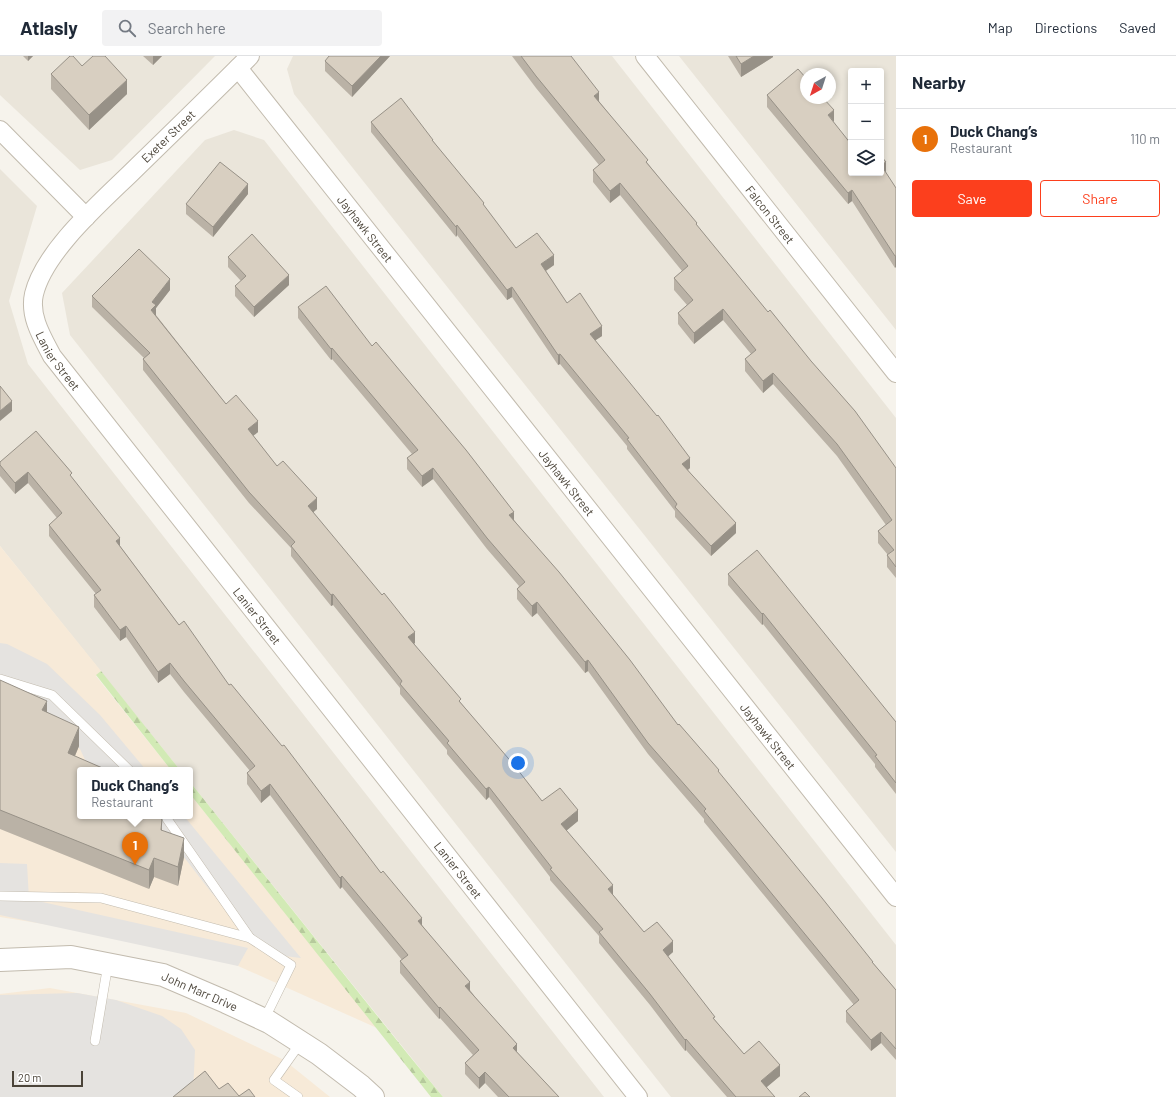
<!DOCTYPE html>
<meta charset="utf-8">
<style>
body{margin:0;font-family:Barlow,sans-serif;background:#f2f2f3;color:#1f2937}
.controls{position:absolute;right:12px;top:12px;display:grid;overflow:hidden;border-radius:4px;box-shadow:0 2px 6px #0003}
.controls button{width:36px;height:36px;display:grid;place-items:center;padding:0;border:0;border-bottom:1px solid #e0e1e3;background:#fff;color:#1f2937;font:20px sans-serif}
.compass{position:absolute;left:800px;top:12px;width:36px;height:36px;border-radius:50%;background:#fff;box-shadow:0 2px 6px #0003;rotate:219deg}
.scale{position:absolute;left:12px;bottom:10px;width:71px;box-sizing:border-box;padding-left:4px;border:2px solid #4b4439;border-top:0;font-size:11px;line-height:14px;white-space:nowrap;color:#4b4439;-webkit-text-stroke:3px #fff;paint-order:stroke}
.you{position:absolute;left:518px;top:707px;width:14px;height:14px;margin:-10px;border:3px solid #fff;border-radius:50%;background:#1a73e8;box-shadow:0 0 0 6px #1a73e833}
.badge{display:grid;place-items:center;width:26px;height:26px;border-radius:50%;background:#fc3f1d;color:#fff;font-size:13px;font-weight:700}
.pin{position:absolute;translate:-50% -33px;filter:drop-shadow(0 1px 2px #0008)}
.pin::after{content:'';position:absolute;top:21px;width:14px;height:12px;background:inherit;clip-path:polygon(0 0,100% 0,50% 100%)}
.popup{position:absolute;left:77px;top:711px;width:116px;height:52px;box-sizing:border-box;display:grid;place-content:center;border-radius:4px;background:#fff;filter:drop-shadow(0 1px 3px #0005);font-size:13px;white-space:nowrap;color:#747a83}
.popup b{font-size:15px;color:#1f2937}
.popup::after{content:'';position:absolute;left:50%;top:100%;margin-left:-8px;border:8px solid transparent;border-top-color:#fff}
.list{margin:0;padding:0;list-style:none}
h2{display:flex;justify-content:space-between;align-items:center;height:52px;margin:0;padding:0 16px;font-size:17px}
h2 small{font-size:13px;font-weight:400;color:#747a83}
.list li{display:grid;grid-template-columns:26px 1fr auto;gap:12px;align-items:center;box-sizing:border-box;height:60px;padding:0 16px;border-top:1px solid #e0e1e3}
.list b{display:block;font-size:15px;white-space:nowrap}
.list p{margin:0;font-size:13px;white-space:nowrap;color:#747a83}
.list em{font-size:13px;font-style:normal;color:#747a83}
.actions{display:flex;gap:8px;padding:12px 16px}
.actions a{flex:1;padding:9px 0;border:1px solid #fc3f1d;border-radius:4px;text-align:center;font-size:14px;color:#fc3f1d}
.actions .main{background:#fc3f1d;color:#fff}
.icon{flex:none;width:22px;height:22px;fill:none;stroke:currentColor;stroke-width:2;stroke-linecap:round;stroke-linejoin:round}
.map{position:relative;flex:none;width:896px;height:1041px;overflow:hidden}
header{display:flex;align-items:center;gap:24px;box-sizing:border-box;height:56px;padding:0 20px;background:#fff;border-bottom:1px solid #e0e1e3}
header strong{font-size:19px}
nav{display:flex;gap:22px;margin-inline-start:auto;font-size:14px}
.search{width:280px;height:36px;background:#f2f2f3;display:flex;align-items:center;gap:10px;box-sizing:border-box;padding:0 14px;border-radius:4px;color:#747a83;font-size:15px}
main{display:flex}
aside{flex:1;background:#fff}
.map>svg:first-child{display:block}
</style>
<header>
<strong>Atlasly</strong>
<div class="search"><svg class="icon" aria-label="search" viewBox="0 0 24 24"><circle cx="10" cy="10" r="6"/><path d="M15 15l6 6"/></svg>Search here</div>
<nav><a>Map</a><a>Directions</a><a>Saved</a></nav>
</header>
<main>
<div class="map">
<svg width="896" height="1041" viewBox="0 0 896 1041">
<defs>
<pattern id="forest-firs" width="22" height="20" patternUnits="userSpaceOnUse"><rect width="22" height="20" fill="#d2eab5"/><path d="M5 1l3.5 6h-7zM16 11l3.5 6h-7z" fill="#b6ca9c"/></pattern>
</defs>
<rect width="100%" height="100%" fill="#f6f3ec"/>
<!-- residential -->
<g fill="#eae5da" fill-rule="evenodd">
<polygon points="0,0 215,0 112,104 80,114 0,39"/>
<polygon points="293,0 612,0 896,362 896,796 294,38 287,13"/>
<path d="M679,0H896V274ZM851,15H881V117H851ZM806,18H830V42H806Z"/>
<polygon points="234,74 264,84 896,889 896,1041 671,1041 70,279 62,237 205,84"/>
<polygon points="0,113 37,150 9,245 28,308 604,1041 443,1041 190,726 190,714 180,714 0,490"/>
</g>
<!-- commercial -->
<g fill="#f7ead8">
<polygon points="0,490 101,615 96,620 171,714 80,714 80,760 190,760 190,738 377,972 200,893 0,861"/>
<polygon points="50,932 186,957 284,1004 330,1041 0,1041 0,938"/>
</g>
<!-- forest -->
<g fill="url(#forest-firs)">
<polygon points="101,615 180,714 171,714 96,619"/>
<polygon points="190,726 407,997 443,1041 431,1041 190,738"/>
</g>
<!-- parking -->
<g fill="#e5e3e0">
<polygon points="0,587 7,588 47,608 100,659 146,714 94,714 89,712 80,693 46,667 0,646"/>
<polygon points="152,760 184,760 301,902 266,898 211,836"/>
<polygon points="0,807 27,808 29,843 248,892 238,910 0,859"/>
<polygon points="77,937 116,944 162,960 181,973 195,994 193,1036 187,1041 0,1041 0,939"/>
</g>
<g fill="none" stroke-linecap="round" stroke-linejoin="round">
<!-- service casing -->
<g stroke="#c2bbae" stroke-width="10">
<g id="service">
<polyline points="0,623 52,639 129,714"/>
<polyline points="165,760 250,882"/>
<polyline points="0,840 101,842 250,882 291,909 264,964"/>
<polyline points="95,985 108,908"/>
<polyline points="298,1041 274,1024 301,986"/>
</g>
</g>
<!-- minor casing -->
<g stroke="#c2bbae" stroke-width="20">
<g id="minor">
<path id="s1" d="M250,0C213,37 175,74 138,110C105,143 45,193 34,238C29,260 42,281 52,300L638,1041"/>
<path id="s2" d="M645,0L896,317"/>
<path id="s3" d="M238,12L896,841"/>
<polyline points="0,74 86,161"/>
</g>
</g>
<!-- tertiary casing -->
<g stroke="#c2bbae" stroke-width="24">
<g id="tertiary">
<path id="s4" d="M0,904L71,901L163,919L226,946L269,966L319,998L361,1030L373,1041"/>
</g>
</g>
<!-- service -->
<use href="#service" stroke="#fff" stroke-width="9"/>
<!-- minor -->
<use href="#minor" stroke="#fff" stroke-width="18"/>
<!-- tertiary -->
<use href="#tertiary" stroke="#fff" stroke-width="22"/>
</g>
<!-- wall -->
<g fill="#bab2a6">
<polygon points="23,0 33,0 28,5"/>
<polygon points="143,0 162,0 153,9"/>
<polygon points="390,0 352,41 325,15 325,5"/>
<polygon points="512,0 571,0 599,45 697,170 896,412 896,522 887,511 887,499 888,499 878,487 878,475 886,469 837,400 773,328 763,337 745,315 745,303 751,298 723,264 694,288 678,268 678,257 687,249 674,234 674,222 682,215 620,139 610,147 593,126 593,114 599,109 536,32"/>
<polygon points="728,0 773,0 773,1 741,21"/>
<polygon points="82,10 127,38 89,74 51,33 51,18"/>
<polygon points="767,39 833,66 851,117 886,117 896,132 895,212 852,145 848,148 767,51"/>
<polygon points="371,66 433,85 484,150 516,192 554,209 546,215 567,247 602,280 595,284 690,412 688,414 736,477 711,500 675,461 675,455 627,393 627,390 560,308 558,309 512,241 507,244 457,179 456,181 371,76"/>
<polygon points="248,138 213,181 186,158 186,148"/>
<polygon points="228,201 289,229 254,261 235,240 235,230 241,225 228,211"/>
<polygon points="170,234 156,252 156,259 226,348 258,376 253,380 277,410 317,453 313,456 415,587 414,588 461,647 542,745 578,765 566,775 613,839 644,876 673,896 668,900 715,964 744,998 780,1020 766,1031 775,1041 727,1041 686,994 685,995 650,949 599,887 599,880 550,824 550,821 489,741 486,744 447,698 447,694 400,638 400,632 333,549 331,550 291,500 291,492 249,447 143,314 143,303 144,302 92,251 92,240"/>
<polygon points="298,251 372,290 514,464 678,669 719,717 873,907 896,934 896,1004 881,987 871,995 846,966 846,955 854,949 704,766 704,763 648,698 588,615 585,617 537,557 532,561 517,543 517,533 519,530 487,493 433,423 422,431 407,413 407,402 412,398 332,303 331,304 298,262"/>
<polygon points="0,406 72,422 120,490 179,569 229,629 381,817 422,869 470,934 517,996 559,1041 498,1041 485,1027 479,1033 465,1018 465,1007 473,999 440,962 439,963 400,917 400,905 402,904 342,831 340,833 270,739 261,747 247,728 247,717 250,715 184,636 170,618 158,627 126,581 120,585 94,551 94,539 96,538 49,480 49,469 57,462 28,427 15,438 0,420"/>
<polygon points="728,518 896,666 896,738 875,711 875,708 763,568 762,569 728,529"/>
<polygon points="0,624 47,656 79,690 75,700 80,714 162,774 184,801 178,830 154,821 149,833 0,773"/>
</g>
<!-- shaded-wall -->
<g fill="#979187">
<polygon points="28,0 33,0 28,5"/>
<polygon points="153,0 162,0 153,9"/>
<polygon points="381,0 390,0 352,41 352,30"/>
<polygon points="754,0 773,0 773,1 741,21 741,8"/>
<polygon points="127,24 127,38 89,74 89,59"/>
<polygon points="599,36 599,48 594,40"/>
<polygon points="834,54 834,66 828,59"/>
<polygon points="886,106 886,117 881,109"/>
<polygon points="620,127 620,139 610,147 610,135"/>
<polygon points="248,128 248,138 213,181 213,171"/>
<polygon points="852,134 852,145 848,148 848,137"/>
<polygon points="457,169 457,179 456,181 456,171"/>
<polygon points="554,199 554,209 541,218 541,208"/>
<polygon points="895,200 896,200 896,211 895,212"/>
<polygon points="289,219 289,229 254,261 254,251"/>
<polygon points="170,223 170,234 156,252 156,260 151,254 152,246"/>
<polygon points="512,231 512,241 507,244 507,234"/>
<polygon points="723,253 723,264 694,288 694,277"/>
<polygon points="602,270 602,280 590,288 590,278"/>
<polygon points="332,292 332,303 331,304 331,293"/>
<polygon points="560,298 560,308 558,309 558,299"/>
<polygon points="773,317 773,328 763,337 763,325"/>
<polygon points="12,345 12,355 0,365 0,355"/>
<polygon points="258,365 258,376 248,384 248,373"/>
<polygon points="690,402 690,412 682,418 682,408"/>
<polygon points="433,412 433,423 422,431 422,420"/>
<polygon points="28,416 28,427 15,438 15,427"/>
<polygon points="317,442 317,453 308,461 308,450"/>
<polygon points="514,456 514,467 509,459"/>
<polygon points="736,467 736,477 711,500 711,490"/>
<polygon points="120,482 120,493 116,485"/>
<polygon points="333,538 333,549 331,550 331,539"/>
<polygon points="537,546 537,557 532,561 532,550"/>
<polygon points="763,557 763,568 762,569 762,558"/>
<polygon points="126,570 126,581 120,585 120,574"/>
<polygon points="415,576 415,587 408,592 408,581"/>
<polygon points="588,604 588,615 585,617 585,606"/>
<polygon points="170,607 170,618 158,627 158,616"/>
<polygon points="47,645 47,664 42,654"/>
<polygon points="79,671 79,690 68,716 68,697"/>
<polygon points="270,728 270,739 261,747 261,735"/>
<polygon points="489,731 489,741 486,744 486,733"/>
<polygon points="578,754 578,765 561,779 561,768"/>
<polygon points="162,763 162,782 161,774"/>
<polygon points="184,782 184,801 178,830 178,811"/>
<polygon points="154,802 154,821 149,833 149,814"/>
<polygon points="342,820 342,831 340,833 340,822"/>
<polygon points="613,829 613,840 608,833"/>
<polygon points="422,862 422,873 418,865"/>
<polygon points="673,885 673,896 663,905 663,894"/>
<polygon points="470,926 470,937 465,930"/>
<polygon points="440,951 440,962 439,963 439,952"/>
<polygon points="881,976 881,987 871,995 871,984"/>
<polygon points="686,983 686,994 685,995 685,984"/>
<polygon points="517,988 517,999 513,992"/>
<polygon points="780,1009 780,1020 761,1036 761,1025"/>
<polygon points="485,1016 485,1027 479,1033 479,1022"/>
</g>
<!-- building -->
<g fill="#d8cfc1" stroke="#979187">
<polygon points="70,0 73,0 82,10 93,0 105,0 127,24 89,59 51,18"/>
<polygon points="329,0 381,0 352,30 325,5"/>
<polygon points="521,0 571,0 599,36 594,40 648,104 646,106 697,167 696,168 768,256 770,254 811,305 855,355 896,412 896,511 887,499 894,494 878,475 892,464 837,388 773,317 763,325 745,303 756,294 723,253 694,277 678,257 693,244 674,222 688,210 620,127 610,135 593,114 605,104 536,20"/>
<polygon points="736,0 754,0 741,8"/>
<polygon points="798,13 806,22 806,42 823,42 834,54 828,59 851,88 851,117 881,117 881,100 886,106 881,109 896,132 896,200 895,200 852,134 848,137 767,39"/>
<polygon points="401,42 433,84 432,84 484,147 483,148 516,192 537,177 554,199 541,208 567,247 580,237 602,270 590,278 657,360 658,359 690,402 682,408 736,467 711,490 675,451 677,448 627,383 629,382 560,298 558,299 512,231 507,234 457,169 456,171 371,66"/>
<polygon points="220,106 248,128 213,171 186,148"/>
<polygon points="252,178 289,219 254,251 235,230 246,220 228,201"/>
<polygon points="139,193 170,223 152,246 156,249 151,254 226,348 236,339 258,365 248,373 277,410 283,405 317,442 308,450 382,539 384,537 415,576 408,581 461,643 459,645 514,709 542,745 560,732 578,754 561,768 613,829 608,833 644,876 657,866 673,885 663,894 715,961 713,962 744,998 759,985 780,1009 761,1025 775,1041 736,1041 686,983 685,984 650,938 599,876 603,873 550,813 552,812 489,731 486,733 447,687 449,685 400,628 402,625 333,538 331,539 291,490 295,486 249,436 143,303 150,297 92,240"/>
<polygon points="326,230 372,290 376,286 466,394 514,456 509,459 559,516 630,604 678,669 679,668 719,714 718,715 822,842 873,906 872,906 896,934 896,993 881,976 871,984 846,955 859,944 704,755 706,753 648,687 588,604 585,606 537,546 532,550 517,533 525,526 487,482 433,412 422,420 407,402 418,394 332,292 331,293 298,251"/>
<polygon points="0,330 12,345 0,355"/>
<polygon points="36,375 72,417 70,419 120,482 116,485 179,569 184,565 229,629 231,628 282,690 284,689 381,817 383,815 422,862 418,865 470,926 465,930 517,988 513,992 559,1041 509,1041 485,1016 479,1022 465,1007 479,994 440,951 439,952 400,905 408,899 342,820 340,822 270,728 261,735 247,717 255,710 184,625 170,607 158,616 126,570 120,574 94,539 101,534 49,469 62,457 28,416 15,427 0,409 0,406"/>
<polygon points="757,494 896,666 896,727 875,700 877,699 763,557 762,558 728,518"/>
<polygon points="0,624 47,645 42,654 79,671 68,697 107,714 80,714 80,760 154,760 162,763 161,774 184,782 178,811 154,802 149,814 0,754"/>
<polygon points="205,1015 219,1033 228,1027 239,1040 249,1033 255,1041 173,1041"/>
<polygon points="805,1036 810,1041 799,1041"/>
</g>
<g text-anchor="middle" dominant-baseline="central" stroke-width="3" stroke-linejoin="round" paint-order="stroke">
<!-- street labels -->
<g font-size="12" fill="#4b4439" stroke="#fff">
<text transform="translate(168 80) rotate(-44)">Exeter Street</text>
<text stroke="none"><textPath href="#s2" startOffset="202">Falcon Street</textPath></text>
<text stroke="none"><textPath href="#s3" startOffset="205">Jayhawk Street</textPath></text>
<text stroke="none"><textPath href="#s1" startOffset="397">Lanier Street</textPath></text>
<text stroke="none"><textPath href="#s3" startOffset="529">Jayhawk Street</textPath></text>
<text stroke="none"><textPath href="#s1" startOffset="721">Lanier Street</textPath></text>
<text stroke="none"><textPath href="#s3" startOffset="853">Jayhawk Street</textPath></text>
<text stroke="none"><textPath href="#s1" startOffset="1045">Lanier Street</textPath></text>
<text stroke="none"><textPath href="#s4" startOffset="205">John Marr Drive</textPath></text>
</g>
</g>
</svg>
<div class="controls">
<button>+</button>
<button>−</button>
<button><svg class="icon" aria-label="layers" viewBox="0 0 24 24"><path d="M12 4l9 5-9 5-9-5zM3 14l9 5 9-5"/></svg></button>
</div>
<svg class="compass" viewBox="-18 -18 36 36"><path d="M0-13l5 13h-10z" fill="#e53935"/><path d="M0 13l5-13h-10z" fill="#747a83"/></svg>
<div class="scale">20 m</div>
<div class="you"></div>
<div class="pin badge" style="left:135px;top:809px;background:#e8710a">1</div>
<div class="popup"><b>Duck Chang’s</b>Restaurant</div>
</div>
<aside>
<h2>Nearby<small></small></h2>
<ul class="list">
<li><span class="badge" style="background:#e8710a">1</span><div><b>Duck Chang’s</b><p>Restaurant</p></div><em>110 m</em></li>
</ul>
<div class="actions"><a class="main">Save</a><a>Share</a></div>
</aside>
</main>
